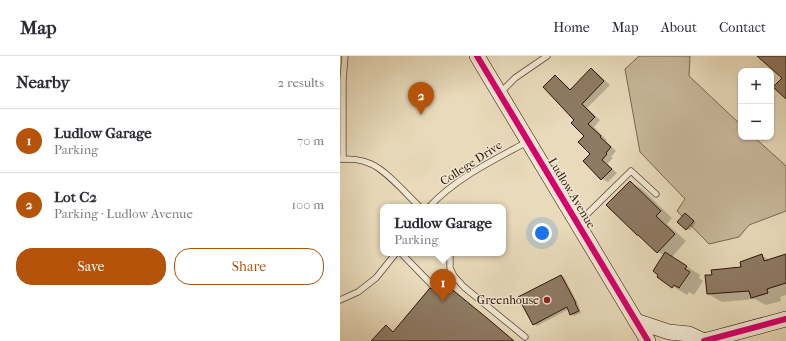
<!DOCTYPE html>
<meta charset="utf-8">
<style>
body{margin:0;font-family:"IM FELL French Canon",serif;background:#f7f7f7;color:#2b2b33}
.controls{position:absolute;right:12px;top:12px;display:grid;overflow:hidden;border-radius:8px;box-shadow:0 1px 3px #0004}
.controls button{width:36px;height:36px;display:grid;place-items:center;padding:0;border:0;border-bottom:1px solid #e1e1e2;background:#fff;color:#2b2b33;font:20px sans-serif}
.you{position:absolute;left:202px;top:177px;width:14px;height:14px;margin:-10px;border:3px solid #fff;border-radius:50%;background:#1a73e8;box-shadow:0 0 0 6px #1a73e833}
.badge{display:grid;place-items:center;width:26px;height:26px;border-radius:50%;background:#b45309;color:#fff;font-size:13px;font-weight:700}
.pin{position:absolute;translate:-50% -33px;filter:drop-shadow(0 1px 2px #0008)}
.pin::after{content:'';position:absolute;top:21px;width:14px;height:12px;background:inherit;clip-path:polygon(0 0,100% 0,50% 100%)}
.popup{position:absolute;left:40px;top:148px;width:126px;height:52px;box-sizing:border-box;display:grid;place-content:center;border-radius:8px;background:#fff;filter:drop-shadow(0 1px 3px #0005);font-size:13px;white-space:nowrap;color:#7c7c81}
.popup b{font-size:15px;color:#2b2b33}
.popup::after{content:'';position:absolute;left:50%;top:100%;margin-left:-8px;border:8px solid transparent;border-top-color:#fff}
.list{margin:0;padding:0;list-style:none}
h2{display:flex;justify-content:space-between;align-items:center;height:52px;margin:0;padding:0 16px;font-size:17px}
h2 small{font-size:13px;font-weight:400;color:#7c7c81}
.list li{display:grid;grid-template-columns:26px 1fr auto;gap:12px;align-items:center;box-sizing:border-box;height:64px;padding:0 16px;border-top:1px solid #e1e1e2}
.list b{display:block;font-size:15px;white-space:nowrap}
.list p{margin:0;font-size:13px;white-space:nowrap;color:#7c7c81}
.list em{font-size:13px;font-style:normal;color:#7c7c81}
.actions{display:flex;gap:8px;padding:12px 16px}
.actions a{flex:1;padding:9px 0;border:1px solid #b45309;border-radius:16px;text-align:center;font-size:14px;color:#b45309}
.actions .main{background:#b45309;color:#fff}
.map{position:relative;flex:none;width:446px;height:285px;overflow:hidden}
header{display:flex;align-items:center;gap:24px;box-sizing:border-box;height:56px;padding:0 20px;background:#fff;border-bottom:1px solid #e1e1e2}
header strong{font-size:19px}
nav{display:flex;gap:22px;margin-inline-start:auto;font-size:14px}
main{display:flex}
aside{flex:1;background:#fff}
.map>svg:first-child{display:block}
</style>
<header>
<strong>Map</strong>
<nav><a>Home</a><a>Map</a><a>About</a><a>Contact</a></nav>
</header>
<main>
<aside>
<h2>Nearby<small>2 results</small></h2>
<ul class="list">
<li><span class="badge">1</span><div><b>Ludlow Garage</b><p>Parking</p></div><em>70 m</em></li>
<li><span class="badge">2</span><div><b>Lot C2</b><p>Parking · Ludlow Avenue</p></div><em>100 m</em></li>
</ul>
<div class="actions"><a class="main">Save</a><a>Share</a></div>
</aside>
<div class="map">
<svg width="446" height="285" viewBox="0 0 446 285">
<rect width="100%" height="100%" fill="#e8daba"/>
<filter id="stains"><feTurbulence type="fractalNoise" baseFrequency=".005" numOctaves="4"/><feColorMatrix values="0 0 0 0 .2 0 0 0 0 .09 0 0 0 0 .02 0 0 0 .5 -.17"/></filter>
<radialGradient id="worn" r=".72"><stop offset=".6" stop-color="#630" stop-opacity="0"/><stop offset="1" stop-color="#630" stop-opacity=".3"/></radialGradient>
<!-- green -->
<polygon fill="#c8b89b" stroke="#7a6650" points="299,0 350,0 349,20 401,69 401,81 414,81 446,110 446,155 409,169 399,181 369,188 337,155 345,143 300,96 285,13"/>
<!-- shadow -->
<g fill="#0003">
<polygon points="251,13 257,17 270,29 247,52 260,64 254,71 267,84 266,85 276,95 271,101 273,102 267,108 277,117 268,126 262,123 251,98 245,80 236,64 216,21 221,24 231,34"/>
<polygon points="290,126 302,133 332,162 327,168 346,185 332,201 360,219 359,222 363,225 354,239 349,236 347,239 318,221 320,218 324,199 318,196"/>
<polygon points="345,158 356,167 350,174 347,173"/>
<polygon points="446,199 446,239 440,241 441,245 426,249 415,243 382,246 368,238 373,219 403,212 422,200 430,204"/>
<polygon points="221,220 224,221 238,248 241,257 234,260 231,258 229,253 197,270 194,268"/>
</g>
<!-- building -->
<g fill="#8e7a64" stroke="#2d1306">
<polygon points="417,0 446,0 446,43 433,31 442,22"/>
<polygon points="251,12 264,25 242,48 255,61 248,68 261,80 260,81 271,91 266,97 267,98 262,104 272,113 261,124 243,105 250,98 238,86 244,80 231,67 234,64 203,31 215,19 230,34"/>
<polygon points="290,125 321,155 316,160 335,178 317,197 298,179 297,179 266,149"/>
<polygon points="345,157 354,165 346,174 337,166"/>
<polygon points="325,196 347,210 345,213 350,216 339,232 334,229 332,232 317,221 318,219 313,215"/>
<polygon points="422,198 424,205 446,198 446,227 427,233 428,237 411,242 409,235 367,238 365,219 372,219 371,214 401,211 400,206"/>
<polygon points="221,219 236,247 235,247 239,255 230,259 227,251 193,269 178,241"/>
<polygon points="98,222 147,262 174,285 31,285 46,269 53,276 90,232 93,233 95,232 96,228 95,226"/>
</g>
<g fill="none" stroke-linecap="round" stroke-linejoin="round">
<!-- lane casing -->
<g stroke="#5c4533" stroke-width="7">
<g id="lane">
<polyline points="160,37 175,22 207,0"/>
<path d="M0,103C11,103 21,103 31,108C46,114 67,139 80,151"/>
<polyline points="3,103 3,24 5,0"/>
<path d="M89,151C116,122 152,105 187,86"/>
<polyline points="238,167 291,115 316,138"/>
<polyline points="61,197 92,229"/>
<polyline points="110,197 110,212 114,220 124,231 185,281"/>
<polyline points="0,244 18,236 36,222 56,197"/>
</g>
</g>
<!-- secondary casing -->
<g stroke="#2d1306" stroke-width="16">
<g id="secondary">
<polyline points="137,0 308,285"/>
<polyline points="296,265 329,276 349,278 364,285"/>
<polyline points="364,285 446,263"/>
</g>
</g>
<!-- lane -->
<use href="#lane" stroke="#f0e7d2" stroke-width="5.5"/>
<!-- secondary -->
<use href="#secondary" stroke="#f0e7d2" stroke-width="15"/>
<!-- cycleway casing -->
<g stroke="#f0e7d2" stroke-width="8">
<g id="cycleway">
<polyline points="137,0 308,285"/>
<polyline points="364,285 446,263"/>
</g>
</g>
<!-- cycleway -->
<use href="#cycleway" stroke="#d6006c" stroke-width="6"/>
</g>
<!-- markers -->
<circle fill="#8f2418" stroke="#f0e7d2" stroke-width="1.5" cx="207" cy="244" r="4"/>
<g text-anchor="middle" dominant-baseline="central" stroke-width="3" stroke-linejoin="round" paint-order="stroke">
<!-- street labels -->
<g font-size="12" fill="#2d1306" stroke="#f0e7d2">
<text transform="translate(131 107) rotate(-33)">College Drive</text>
<text transform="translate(232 137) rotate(59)">Ludlow Avenue</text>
</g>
<!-- poi labels -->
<g font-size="12" fill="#2d1306" stroke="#f0e7d2" text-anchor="end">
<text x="199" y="244">Greenhouse</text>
</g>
</g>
<rect width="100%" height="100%" filter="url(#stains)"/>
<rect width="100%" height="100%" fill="url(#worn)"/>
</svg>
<div class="controls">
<button>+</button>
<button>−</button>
</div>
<div class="you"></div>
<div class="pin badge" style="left:103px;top:246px">1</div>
<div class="popup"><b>Ludlow Garage</b>Parking</div>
<div class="pin badge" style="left:81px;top:59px">2</div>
</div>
</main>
